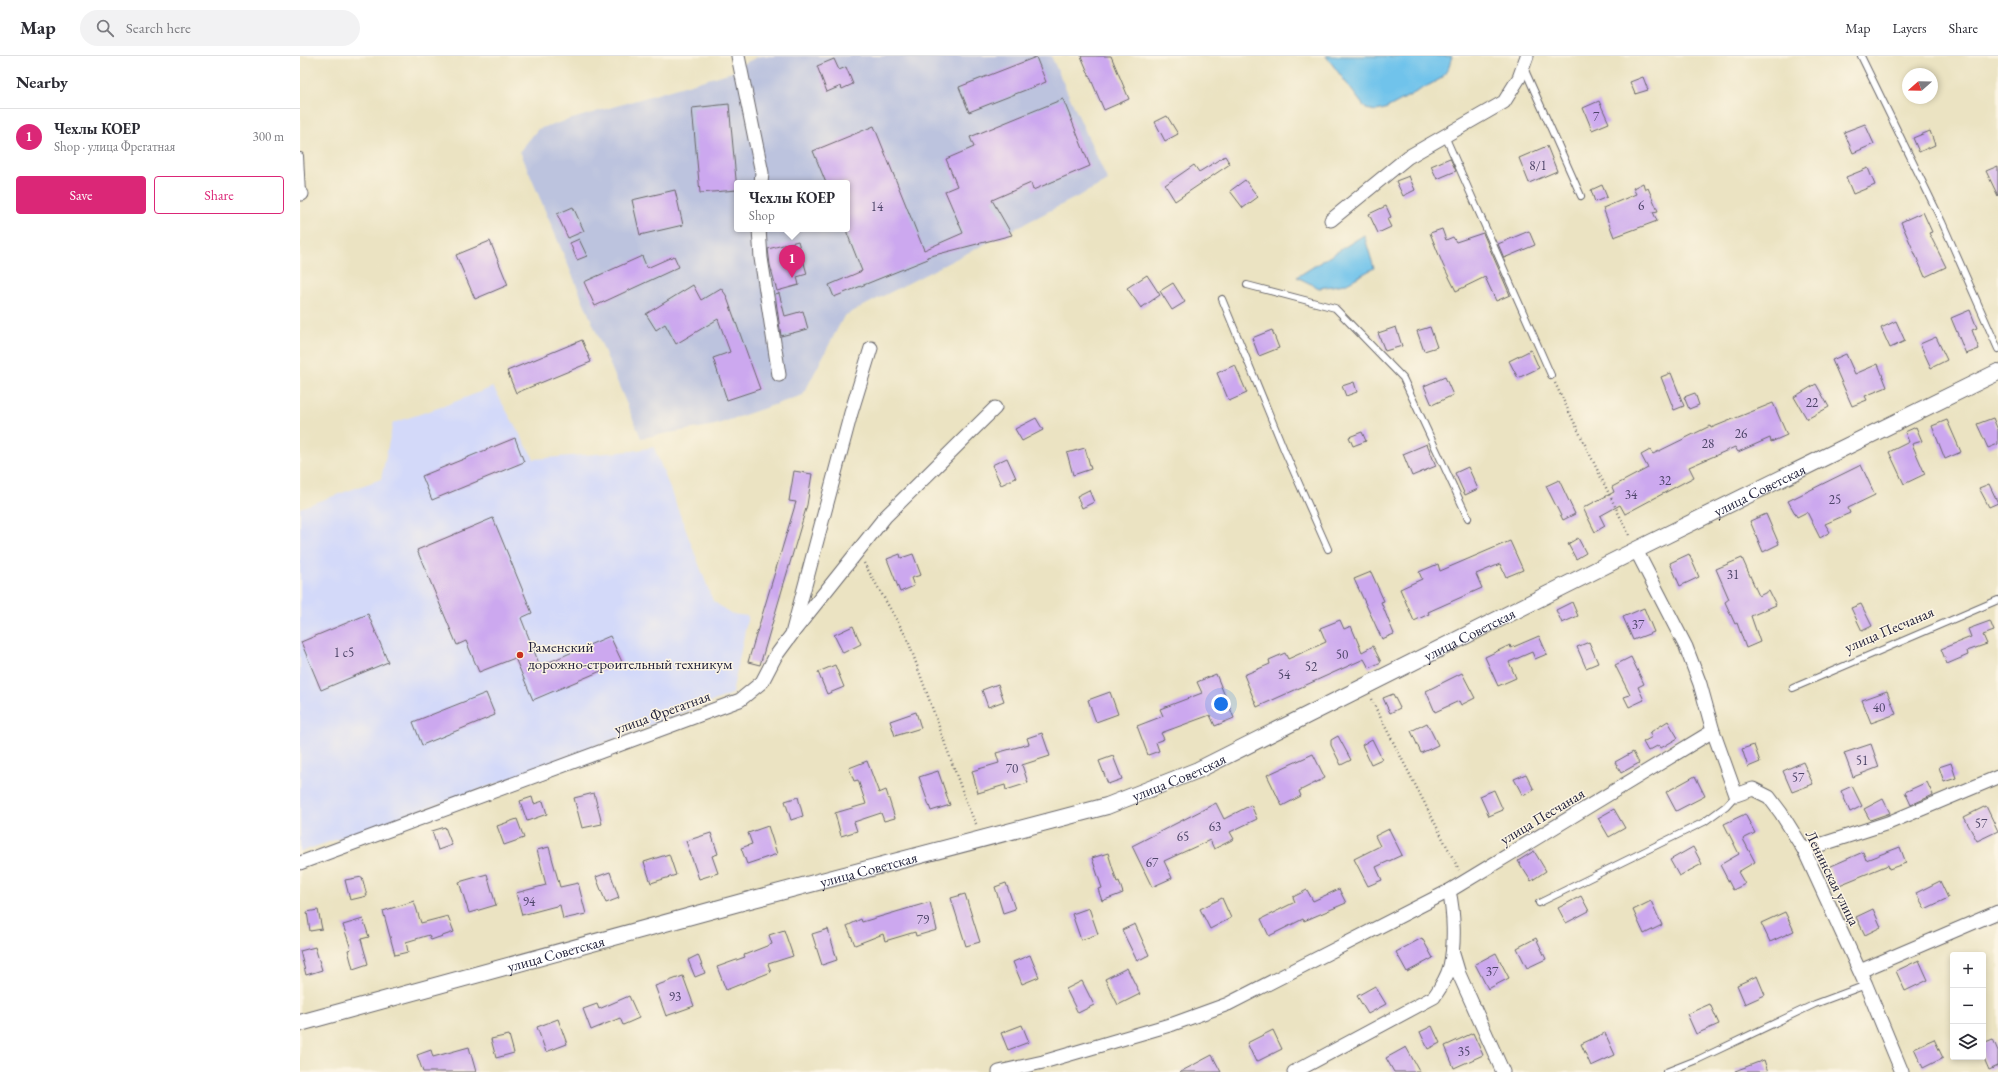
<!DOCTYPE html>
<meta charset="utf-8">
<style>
body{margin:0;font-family:"EB Garamond",serif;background:#f2f2f3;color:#2b2b33}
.controls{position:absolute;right:12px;bottom:12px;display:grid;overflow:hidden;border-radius:4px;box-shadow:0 2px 6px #0003}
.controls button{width:36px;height:36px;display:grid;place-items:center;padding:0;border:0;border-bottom:1px solid #e1e1e2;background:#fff;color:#2b2b33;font:20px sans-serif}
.compass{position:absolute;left:1602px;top:12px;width:36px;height:36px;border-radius:50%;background:#fff;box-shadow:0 2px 6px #0003;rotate:250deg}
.you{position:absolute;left:921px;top:648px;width:14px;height:14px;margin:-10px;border:3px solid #fff;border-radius:50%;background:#1a73e8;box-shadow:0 0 0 6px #1a73e833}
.badge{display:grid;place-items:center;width:26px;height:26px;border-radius:50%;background:#db2777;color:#fff;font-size:13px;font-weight:700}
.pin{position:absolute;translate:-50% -33px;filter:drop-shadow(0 1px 2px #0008)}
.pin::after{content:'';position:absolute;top:21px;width:14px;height:12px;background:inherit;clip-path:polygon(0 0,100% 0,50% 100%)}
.popup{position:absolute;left:434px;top:124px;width:116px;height:52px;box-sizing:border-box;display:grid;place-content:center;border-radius:4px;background:#fff;filter:drop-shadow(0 1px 3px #0005);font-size:13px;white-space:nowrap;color:#7c7c81}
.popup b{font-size:15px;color:#2b2b33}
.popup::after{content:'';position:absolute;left:50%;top:100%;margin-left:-8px;border:8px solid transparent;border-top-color:#fff}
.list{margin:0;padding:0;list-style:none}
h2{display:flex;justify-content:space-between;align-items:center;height:52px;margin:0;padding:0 16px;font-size:17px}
h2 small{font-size:13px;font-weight:400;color:#7c7c81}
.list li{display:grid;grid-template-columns:26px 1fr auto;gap:12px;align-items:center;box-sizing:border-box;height:56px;padding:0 16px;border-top:1px solid #e1e1e2}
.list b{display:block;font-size:15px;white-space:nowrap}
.list p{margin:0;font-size:13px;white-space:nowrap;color:#7c7c81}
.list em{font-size:13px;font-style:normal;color:#7c7c81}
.actions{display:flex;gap:8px;padding:12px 16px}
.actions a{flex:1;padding:9px 0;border:1px solid #db2777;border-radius:4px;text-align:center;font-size:14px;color:#db2777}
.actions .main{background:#db2777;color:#fff}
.icon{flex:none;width:22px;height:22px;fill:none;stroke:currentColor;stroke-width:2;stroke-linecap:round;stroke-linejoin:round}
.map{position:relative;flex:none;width:1698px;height:1016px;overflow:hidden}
header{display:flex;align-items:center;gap:24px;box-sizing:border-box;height:56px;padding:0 20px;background:#fff;border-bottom:1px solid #e1e1e2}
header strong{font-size:19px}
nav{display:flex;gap:22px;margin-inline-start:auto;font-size:14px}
.search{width:280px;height:36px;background:#f2f2f3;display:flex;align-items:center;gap:10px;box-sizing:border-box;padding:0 14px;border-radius:22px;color:#7c7c81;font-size:15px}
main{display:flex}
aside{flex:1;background:#fff}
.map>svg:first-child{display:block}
</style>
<header>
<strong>Map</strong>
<div class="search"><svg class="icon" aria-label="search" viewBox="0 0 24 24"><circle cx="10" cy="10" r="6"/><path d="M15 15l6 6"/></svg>Search here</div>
<nav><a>Map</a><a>Layers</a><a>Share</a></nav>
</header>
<main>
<aside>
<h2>Nearby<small></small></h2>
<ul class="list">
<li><span class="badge">1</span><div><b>Чехлы КОЕР</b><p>Shop · улица Фрегатная</p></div><em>300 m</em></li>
</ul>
<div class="actions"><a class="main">Save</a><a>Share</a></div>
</aside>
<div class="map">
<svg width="1698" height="1016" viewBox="0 0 1698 1016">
<rect width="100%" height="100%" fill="#fcf5e5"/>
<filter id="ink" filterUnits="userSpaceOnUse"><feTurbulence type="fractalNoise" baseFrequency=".025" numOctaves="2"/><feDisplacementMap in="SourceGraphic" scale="8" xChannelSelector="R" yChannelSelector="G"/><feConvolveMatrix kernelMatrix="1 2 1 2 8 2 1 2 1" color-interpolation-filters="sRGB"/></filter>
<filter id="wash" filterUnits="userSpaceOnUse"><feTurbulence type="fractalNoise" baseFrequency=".012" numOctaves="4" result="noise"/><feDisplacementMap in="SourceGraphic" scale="16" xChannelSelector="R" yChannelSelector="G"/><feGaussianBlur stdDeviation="0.9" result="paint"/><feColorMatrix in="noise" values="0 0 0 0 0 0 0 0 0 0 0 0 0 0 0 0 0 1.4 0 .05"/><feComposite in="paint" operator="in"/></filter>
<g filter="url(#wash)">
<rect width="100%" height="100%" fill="#ebe3c2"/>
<!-- built -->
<polygon fill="#d3d9f9" points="193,331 234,403 332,395 354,391 413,545 431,558 448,560 432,638 201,726 0,796 0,452 81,423 93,367 141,351"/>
<!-- industrial -->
<path fill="#bcc3de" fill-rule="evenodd" d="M460,0H751L808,125L544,260L503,339L415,369L341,382L220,95L238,73L442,13L440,9ZM437,127H547V173H437Z"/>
<!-- water -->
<g fill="#6fc3eb" stroke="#487293">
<polygon points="1026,0 1152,0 1149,11 1142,22 1085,53 1076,55 1066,53"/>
<polygon points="1064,179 1074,212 1045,228 1019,232 997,221"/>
</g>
<g id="blocks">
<!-- building -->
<g fill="#cca8ef">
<polygon points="781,0 811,0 829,43 804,54"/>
<polygon points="736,1 746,26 669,56 659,31"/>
<polygon points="534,3 539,14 546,11 553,28 542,33 541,30 527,36 517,10"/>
<polygon points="1343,21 1348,34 1335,38 1330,26"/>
<polygon points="763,43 790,110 733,134 731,127 692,144 712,179 627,201 628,203 534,241 529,229 562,215 547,177 547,127 526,127 513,95 574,70 624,194 663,177 645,135 657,130 646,103 674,91 670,81"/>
<polygon points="1299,45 1309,67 1292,74 1283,52"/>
<polygon points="429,48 437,134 400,137 392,52"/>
<polygon points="867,60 878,78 865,85 855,66"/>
<polygon points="1565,68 1574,88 1553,97 1544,76"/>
<polygon points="1630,75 1635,89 1619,96 1613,82"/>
<polygon points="1247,90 1257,115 1229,127 1219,102"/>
<polygon points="925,100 930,108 875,145 865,129 894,109 899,116"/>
<polygon points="1150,102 1156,115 1137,123 1131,110"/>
<polygon points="1698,110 1698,140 1686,115"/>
<polygon points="1568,112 1575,129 1553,138 1546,121"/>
<polygon points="1109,120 1115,134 1103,140 1096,125"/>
<polygon points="945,124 958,141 943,152 930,135"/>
<polygon points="1343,127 1345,134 1348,132 1358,155 1353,156 1357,165 1314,181 1303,152 1336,138 1333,132"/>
<polygon points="1302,129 1307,141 1295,146 1291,134"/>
<polygon points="375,134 383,169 340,179 332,144"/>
<polygon points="1086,150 1091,161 1087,163 1091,171 1078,177 1069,158"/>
<polygon points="273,151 284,175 268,182 257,158"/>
<polygon points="1623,156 1632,176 1629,177 1646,211 1625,221 1601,166"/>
<polygon points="1142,173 1146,184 1153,181 1156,186 1183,177 1210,239 1196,245 1185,221 1156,235 1143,209 1130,177"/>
<polygon points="1229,175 1235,189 1204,202 1198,188"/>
<polygon points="279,183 287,200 277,204 270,187"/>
<polygon points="190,185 208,229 175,243 156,199"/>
<polygon points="498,185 507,218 497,221 499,229 477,235 470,209 468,193"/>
<polygon points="342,200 347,212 374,200 379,211 295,250 284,226"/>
<polygon points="847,219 860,239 841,252 827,232"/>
<polygon points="873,227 885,246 872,254 860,235"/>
<polygon points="393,229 401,244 421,232 426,239 460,333 427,344 413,302 430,296 418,263 376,288 365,268 356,274 346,258"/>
<polygon points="479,237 485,260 503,255 508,273 481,280 475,238"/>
<polygon points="1670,254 1677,272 1672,274 1679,293 1666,298 1651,262"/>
<polygon points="1596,265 1605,285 1590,292 1581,272"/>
<polygon points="1096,271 1102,290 1085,295 1078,277"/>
<polygon points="1130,271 1137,291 1124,295 1117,275"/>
<polygon points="972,274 979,292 959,300 952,282"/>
<polygon points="1636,281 1647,304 1631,312 1620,288"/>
<polygon points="282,284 291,306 216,337 207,315"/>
<polygon points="1231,294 1239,312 1218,322 1209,305"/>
<polygon points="1546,298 1555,318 1578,308 1587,331 1565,340 1567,344 1552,350 1532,304"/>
<polygon points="935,309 947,337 929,345 917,317"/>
<polygon points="1371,317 1384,350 1374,354 1361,321"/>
<polygon points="1145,321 1153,339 1132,349 1124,330"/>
<polygon points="1054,326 1057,336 1046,340 1042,330"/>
<polygon points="1516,328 1529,351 1507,363 1494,341"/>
<polygon points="1395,337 1399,349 1389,353 1384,341"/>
<polygon points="1473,347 1487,379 1471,386 1470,382 1438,396 1435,391 1389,411 1394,421 1325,458 1320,449 1300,460 1305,470 1295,476 1283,452 1314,436 1312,431 1348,412 1341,399 1350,394 1353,398 1410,370 1411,372"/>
<polygon points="736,362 743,374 722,385 715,373"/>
<polygon points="1693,362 1698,374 1698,388 1688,392 1677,368"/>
<polygon points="1647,364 1661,396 1645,403 1632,370"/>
<polygon points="1616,371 1622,385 1612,388 1625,418 1604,428 1589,396 1609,386 1605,376"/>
<polygon points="1062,376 1066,385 1053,390 1049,381"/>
<polygon points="215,382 224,406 132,444 122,420"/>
<polygon points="1127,388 1136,410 1112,420 1103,398"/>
<polygon points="785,392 791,413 773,419 767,397"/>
<polygon points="707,402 716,422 701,429 692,409"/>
<polygon points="1561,409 1575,439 1548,452 1550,457 1525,468 1530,476 1520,482 1507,456 1497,461 1488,445"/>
<polygon points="1168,411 1178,433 1165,439 1155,417"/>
<polygon points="494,415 512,418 507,449 460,609 448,606 496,446 489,445"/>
<polygon points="1259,424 1275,458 1263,464 1246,430"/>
<polygon points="1689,428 1698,447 1689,451 1679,432"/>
<polygon points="789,434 794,446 782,452 777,440"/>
<polygon points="1466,458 1479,488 1463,496 1450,465"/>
<polygon points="193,462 232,557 221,562 240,610 310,580 322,606 233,644 215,602 179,616 166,585 157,589 117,494"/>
<polygon points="1278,482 1286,497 1276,503 1268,488"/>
<polygon points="1210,485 1223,514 1206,521 1200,508 1176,518 1182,532 1128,556 1129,558 1114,565 1100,533 1122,523 1119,516 1138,508 1140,515"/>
<polygon points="600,498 601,502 613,498 621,519 611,522 614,530 600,536 587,503"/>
<polygon points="1389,498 1399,521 1380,530 1370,507"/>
<polygon points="1442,502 1459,540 1469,535 1476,549 1451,560 1460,586 1446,592 1437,567 1435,568 1425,546 1429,543 1416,513"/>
<polygon points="1071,516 1084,545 1081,546 1094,578 1082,583 1054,523"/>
<polygon points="1272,546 1278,560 1262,567 1256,554"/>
<polygon points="1561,548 1572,570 1562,575 1551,552"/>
<polygon points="1344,552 1354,576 1333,584 1323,561"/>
<polygon points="68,558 88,606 21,634 1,586"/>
<polygon points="1040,564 1044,573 1051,570 1062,596 1073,590 1081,606 1069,612 1064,603 957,651 944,619 970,608 969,604 985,597 988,603 1026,586 1020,572"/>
<polygon points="1690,565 1694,575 1683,579 1687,588 1667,595 1668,599 1647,608 1641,593 1671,581 1668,573"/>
<polygon points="553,570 561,588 543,597 534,579"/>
<polygon points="1239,580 1247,598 1235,603 1232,596 1209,606 1216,622 1198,630 1185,601 1210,589 1211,592"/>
<polygon points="1289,586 1298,607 1286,612 1277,591"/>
<polygon points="1331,601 1344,628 1338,631 1344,644 1329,651 1324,641 1330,639 1315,609"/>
<polygon points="535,609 544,631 527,638 518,616"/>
<polygon points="1162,617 1175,642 1161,649 1159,645 1135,656 1126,635"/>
<polygon points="916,618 934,662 915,670 910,659 861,677 864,683 856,686 859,695 848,699 837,670 863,660 860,653 902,637 897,626"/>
<polygon points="698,628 704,645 688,651 682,634"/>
<polygon points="1587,635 1596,658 1571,667 1562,644"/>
<polygon points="810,636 818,658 796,666 788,644"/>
<polygon points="186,637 195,659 122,689 113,666"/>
<polygon points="1093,638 1100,652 1090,657 1083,642"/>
<polygon points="616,656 621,672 595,680 590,665"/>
<polygon points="1368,665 1378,682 1361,692 1359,689 1348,695 1343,686 1352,681 1349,677"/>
<polygon points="1127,667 1138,689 1121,697 1111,675"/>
<polygon points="742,677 750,700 722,709 728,727 706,734 705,729 678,737 672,715 699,707 696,697 729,688 727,682"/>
<polygon points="1038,680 1051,704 1041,709 1031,689 1031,684"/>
<polygon points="1072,683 1082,703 1071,708 1062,689"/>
<polygon points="1571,688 1579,711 1553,721 1544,697"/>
<polygon points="1454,689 1460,706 1448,711 1442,693"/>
<polygon points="1333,696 1339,707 1321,717 1315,706"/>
<polygon points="1013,698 1025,722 999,735 1001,740 982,750 967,719"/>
<polygon points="813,700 822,723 808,728 799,705"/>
<polygon points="567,705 579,737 586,734 595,762 584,765 581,757 554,766 557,775 541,780 535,757 566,748 558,724 554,725 549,712"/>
<polygon points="1503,706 1513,728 1492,736 1483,715"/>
<polygon points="1651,707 1656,722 1644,726 1639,711"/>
<polygon points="638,715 650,749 631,755 619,721"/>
<polygon points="1226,718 1234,734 1223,740 1214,723"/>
<polygon points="1395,720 1405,740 1376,755 1366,736"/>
<polygon points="1627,726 1633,739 1611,749 1605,736"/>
<polygon points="1552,730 1562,750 1550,756 1541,735"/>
<polygon points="1194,734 1203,754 1189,760 1180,740"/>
<polygon points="294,737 302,768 282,772 274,742"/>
<polygon points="232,741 234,748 243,745 247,758 227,765 220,745"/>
<polygon points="498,741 503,760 491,764 485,745"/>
<polygon points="1583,743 1590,757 1570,764 1564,753"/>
<polygon points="916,747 924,763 951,749 957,763 930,776 934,783 914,793 910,784 864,805 872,822 852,831 832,790"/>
<polygon points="1686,750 1698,775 1677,785 1664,761"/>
<polygon points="1314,753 1325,772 1309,781 1298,762"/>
<polygon points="1445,758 1455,777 1443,783 1455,806 1438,816 1445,828 1433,834 1420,809 1439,798 1424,768"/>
<polygon points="217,763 224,782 204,789 197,770"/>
<polygon points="468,770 477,798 447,808 441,792 452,788 448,777"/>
<polygon points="145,771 152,789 138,794 132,775"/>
<polygon points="1089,773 1102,799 1076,811 1082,824 1068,830 1054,803 1080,790 1075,780"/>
<polygon points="411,777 418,798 412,800 418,817 399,823 386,785"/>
<polygon points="249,791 260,831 278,827 286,858 263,863 260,849 222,859 216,837 246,829 237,794"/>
<polygon points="1393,791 1402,808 1379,820 1370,804"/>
<polygon points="1600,791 1606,807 1589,813 1588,809 1537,830 1529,811 1563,796 1566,804"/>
<polygon points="1234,795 1246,815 1231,825 1218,805"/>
<polygon points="808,797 817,826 819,825 823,837 802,845 798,833 802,832 792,802"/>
<polygon points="369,798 376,819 351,827 344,806"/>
<polygon points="310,816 319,842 306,847 296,821"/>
<polygon points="187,818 196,849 169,857 159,826"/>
<polygon points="62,821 67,840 50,844 45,824"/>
<polygon points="1640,825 1648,842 1625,853 1616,837"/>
<polygon points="706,827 715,853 703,857 695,831"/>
<polygon points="1039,833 1046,847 1004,865 1003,863 969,880 961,863 995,846 993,841 1007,834 1013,845"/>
<polygon points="665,838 680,886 666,890 651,842"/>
<polygon points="1281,840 1289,855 1266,867 1258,852"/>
<polygon points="922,842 931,862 910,873 900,853"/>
<polygon points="114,845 121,867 148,860 154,876 131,884 129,879 106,886 108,896 95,899 83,855"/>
<polygon points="1351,845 1362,869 1344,878 1333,854"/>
<polygon points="630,846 637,874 616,880 615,876 585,885 583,878 555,889 547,870 561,863 562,866"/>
<polygon points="789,852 798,878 781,884 772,858"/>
<polygon points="1573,853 1581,871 1565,879 1556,861"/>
<polygon points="18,854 22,873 10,875 7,856"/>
<polygon points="1485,856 1494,875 1470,886 1461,867"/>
<polygon points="63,863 69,881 61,883 68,908 53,913 48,894 51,893 43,869"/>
<polygon points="835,868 849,899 837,905 822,874"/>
<polygon points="528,873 537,904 522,909 512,878"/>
<polygon points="484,874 493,900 468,908 471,916 426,934 417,911 445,901 444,899 472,888 469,879"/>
<polygon points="1122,882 1133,902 1107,916 1096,896"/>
<polygon points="1236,882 1246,903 1227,912 1217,892"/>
<polygon points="15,891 22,914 6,919 0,895"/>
<polygon points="1196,897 1209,922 1188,933 1175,908"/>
<polygon points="398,899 405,917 395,921 388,904"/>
<polygon points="730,899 739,921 722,928 713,906"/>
<polygon points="1619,904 1628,924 1605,935 1596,915"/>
<polygon points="827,912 840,938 818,949 805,923"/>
<polygon points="383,920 394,950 366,960 355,930"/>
<polygon points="1457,920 1465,939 1445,948 1437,929"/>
<polygon points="782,925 794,949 778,957 766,933"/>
<polygon points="1075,930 1086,948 1068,958 1057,940"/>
<polygon points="329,940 339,962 323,969 320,962 291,974 283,953 297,948 299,953"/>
<polygon points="1410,948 1419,968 1396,978 1387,958"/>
<polygon points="258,963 267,988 246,996 237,971"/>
<polygon points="722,969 729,986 708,994 701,977"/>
<polygon points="1132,970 1140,987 1128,993 1120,976"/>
<polygon points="973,974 982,993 956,1006 947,987"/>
<polygon points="1173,977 1183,999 1154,1012 1145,990"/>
<polygon points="1305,977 1315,999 1291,1010 1281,988"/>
<polygon points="209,979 214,997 196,1002 191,983"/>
<polygon points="1634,983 1643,1002 1623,1012 1614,992"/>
<polygon points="1693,983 1698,995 1698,1010 1689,1014 1683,1000 1683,987"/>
<polygon points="169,991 176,1016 123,1016 117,999 131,994 133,1001"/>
<polygon points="1106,991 1120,1016 1094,1016 1086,1002"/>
<polygon points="912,999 921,1016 880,1016"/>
<polygon points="1464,1004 1468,1016 1435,1016 1435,1015"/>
</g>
</g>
</g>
<g filter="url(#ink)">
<use href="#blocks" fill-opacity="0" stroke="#68666a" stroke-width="1"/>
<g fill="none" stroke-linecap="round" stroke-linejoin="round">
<!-- service casing -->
<g stroke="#68666a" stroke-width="8">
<g id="service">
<polyline points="1561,0 1642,166 1698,293"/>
<polyline points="1224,12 1281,140"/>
<polyline points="1145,80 1251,319"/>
<polyline points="0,100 2,138"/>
<polyline points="947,229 1035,252 1103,322 1168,462"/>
<polyline points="922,243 985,396 1028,493"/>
<polyline points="1493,632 1698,544"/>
<polyline points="1239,847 1404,766 1426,750 1436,739"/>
<polyline points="1366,1016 1399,1003 1515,948 1566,929"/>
</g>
</g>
<!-- minor casing -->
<g stroke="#68666a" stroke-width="15">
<g id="minor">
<polyline points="438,0 462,117 461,127"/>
<polyline points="0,138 2,138"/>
<polyline points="1031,164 1108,101 1204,46 1219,22 1227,0"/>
<polyline points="459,173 461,202 479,319"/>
<polyline points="494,575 585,461 695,352"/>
<polyline points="1413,675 1436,739 1453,733 1469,741 1481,757 1504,794 1566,929 1602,1016"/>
<polyline points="1504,794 1588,767 1698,721"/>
<polyline points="0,807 440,644 462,626 475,601 492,578 551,357 571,292"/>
<polyline points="1153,898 1159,918 1203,1016"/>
<polyline points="1560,915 1698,856"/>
<polyline points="699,1016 743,1006 873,968 928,948 1149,835"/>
<path d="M994,1016L1134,941C1141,931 1147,922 1150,910C1155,889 1154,856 1149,835L1413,675L1400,628L1386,591L1336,494"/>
</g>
</g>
<!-- tertiary casing -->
<g stroke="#68666a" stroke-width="18">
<g id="tertiary">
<path id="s1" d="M0,967L442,846L807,750L898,714L1336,494L1698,316"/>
</g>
</g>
<!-- path -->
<g stroke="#68666a" stroke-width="2.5" stroke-dasharray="1 3" stroke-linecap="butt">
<polyline points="1255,327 1330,481"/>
<polyline points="564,507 607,582 668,751 677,770"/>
<polyline points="1071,643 1159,814"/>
</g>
<!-- service -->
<use href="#service" stroke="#fff" stroke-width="6"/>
<!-- minor -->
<use href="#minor" stroke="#fff" stroke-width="13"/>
<!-- tertiary -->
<use href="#tertiary" stroke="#fff" stroke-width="16"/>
</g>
</g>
<!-- markers -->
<circle fill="#c8321e" stroke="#fcf5e5" stroke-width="1.5" cx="220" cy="599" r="4"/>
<g text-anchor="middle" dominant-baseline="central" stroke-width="3" stroke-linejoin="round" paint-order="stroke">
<!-- number labels -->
<g font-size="13" fill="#4c4468">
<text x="1296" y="60">7</text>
<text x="1238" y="109">8/1</text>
<text x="1341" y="149">6</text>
<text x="577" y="150">14</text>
<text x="1512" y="346">22</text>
<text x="1441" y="377">26</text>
<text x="1408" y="387">28</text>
<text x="1365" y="424">32</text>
<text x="1331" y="438">34</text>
<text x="1535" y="443">25</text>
<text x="1433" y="518">31</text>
<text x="1338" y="568">37</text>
<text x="44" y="596">1 с5</text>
<text x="1042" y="598">50</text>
<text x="1011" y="610">52</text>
<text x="984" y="618">54</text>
<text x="1579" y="651">40</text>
<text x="1562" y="704">51</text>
<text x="712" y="712">70</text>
<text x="1498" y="721">57</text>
<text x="1681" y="767">57</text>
<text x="915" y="770">63</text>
<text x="883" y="780">65</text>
<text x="852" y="806">67</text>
<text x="229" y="845">94</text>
<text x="623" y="863">79</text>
<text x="1192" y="915">37</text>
<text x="375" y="940">93</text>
<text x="1164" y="995">35</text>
</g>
<!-- street labels -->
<g font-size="15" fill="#22223b" stroke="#fcf5e5">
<text stroke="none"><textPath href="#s1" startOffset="1561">улица Советская</textPath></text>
<text transform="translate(1589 573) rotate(-23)">улица Песчаная</text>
<text stroke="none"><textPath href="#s1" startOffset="1237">улица Советская</textPath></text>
<text transform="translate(362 656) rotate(-20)">улица Фрегатная</text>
<text stroke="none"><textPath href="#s1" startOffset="913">улица Советская</textPath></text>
<text transform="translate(1242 760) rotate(-31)">улица Песчаная</text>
<text stroke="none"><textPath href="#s1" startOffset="589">улица Советская</textPath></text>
<text transform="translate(1533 822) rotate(64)">Ленинская улица</text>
<text stroke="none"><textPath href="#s1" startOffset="265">улица Советская</textPath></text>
</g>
<!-- poi labels -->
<g font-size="15" fill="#22223b" stroke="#fcf5e5" text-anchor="start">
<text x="228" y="590">Раменский<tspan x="228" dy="17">дорожно-строительный техникум</tspan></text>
</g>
</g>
</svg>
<div class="controls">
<button>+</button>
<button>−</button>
<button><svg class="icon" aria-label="layers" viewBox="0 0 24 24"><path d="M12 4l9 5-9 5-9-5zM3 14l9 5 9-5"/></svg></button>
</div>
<svg class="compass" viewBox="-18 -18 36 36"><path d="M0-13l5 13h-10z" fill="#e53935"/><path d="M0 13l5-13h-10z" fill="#7c7c81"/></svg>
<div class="you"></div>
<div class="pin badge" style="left:492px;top:222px">1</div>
<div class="popup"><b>Чехлы КОЕР</b>Shop</div>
</div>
</main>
